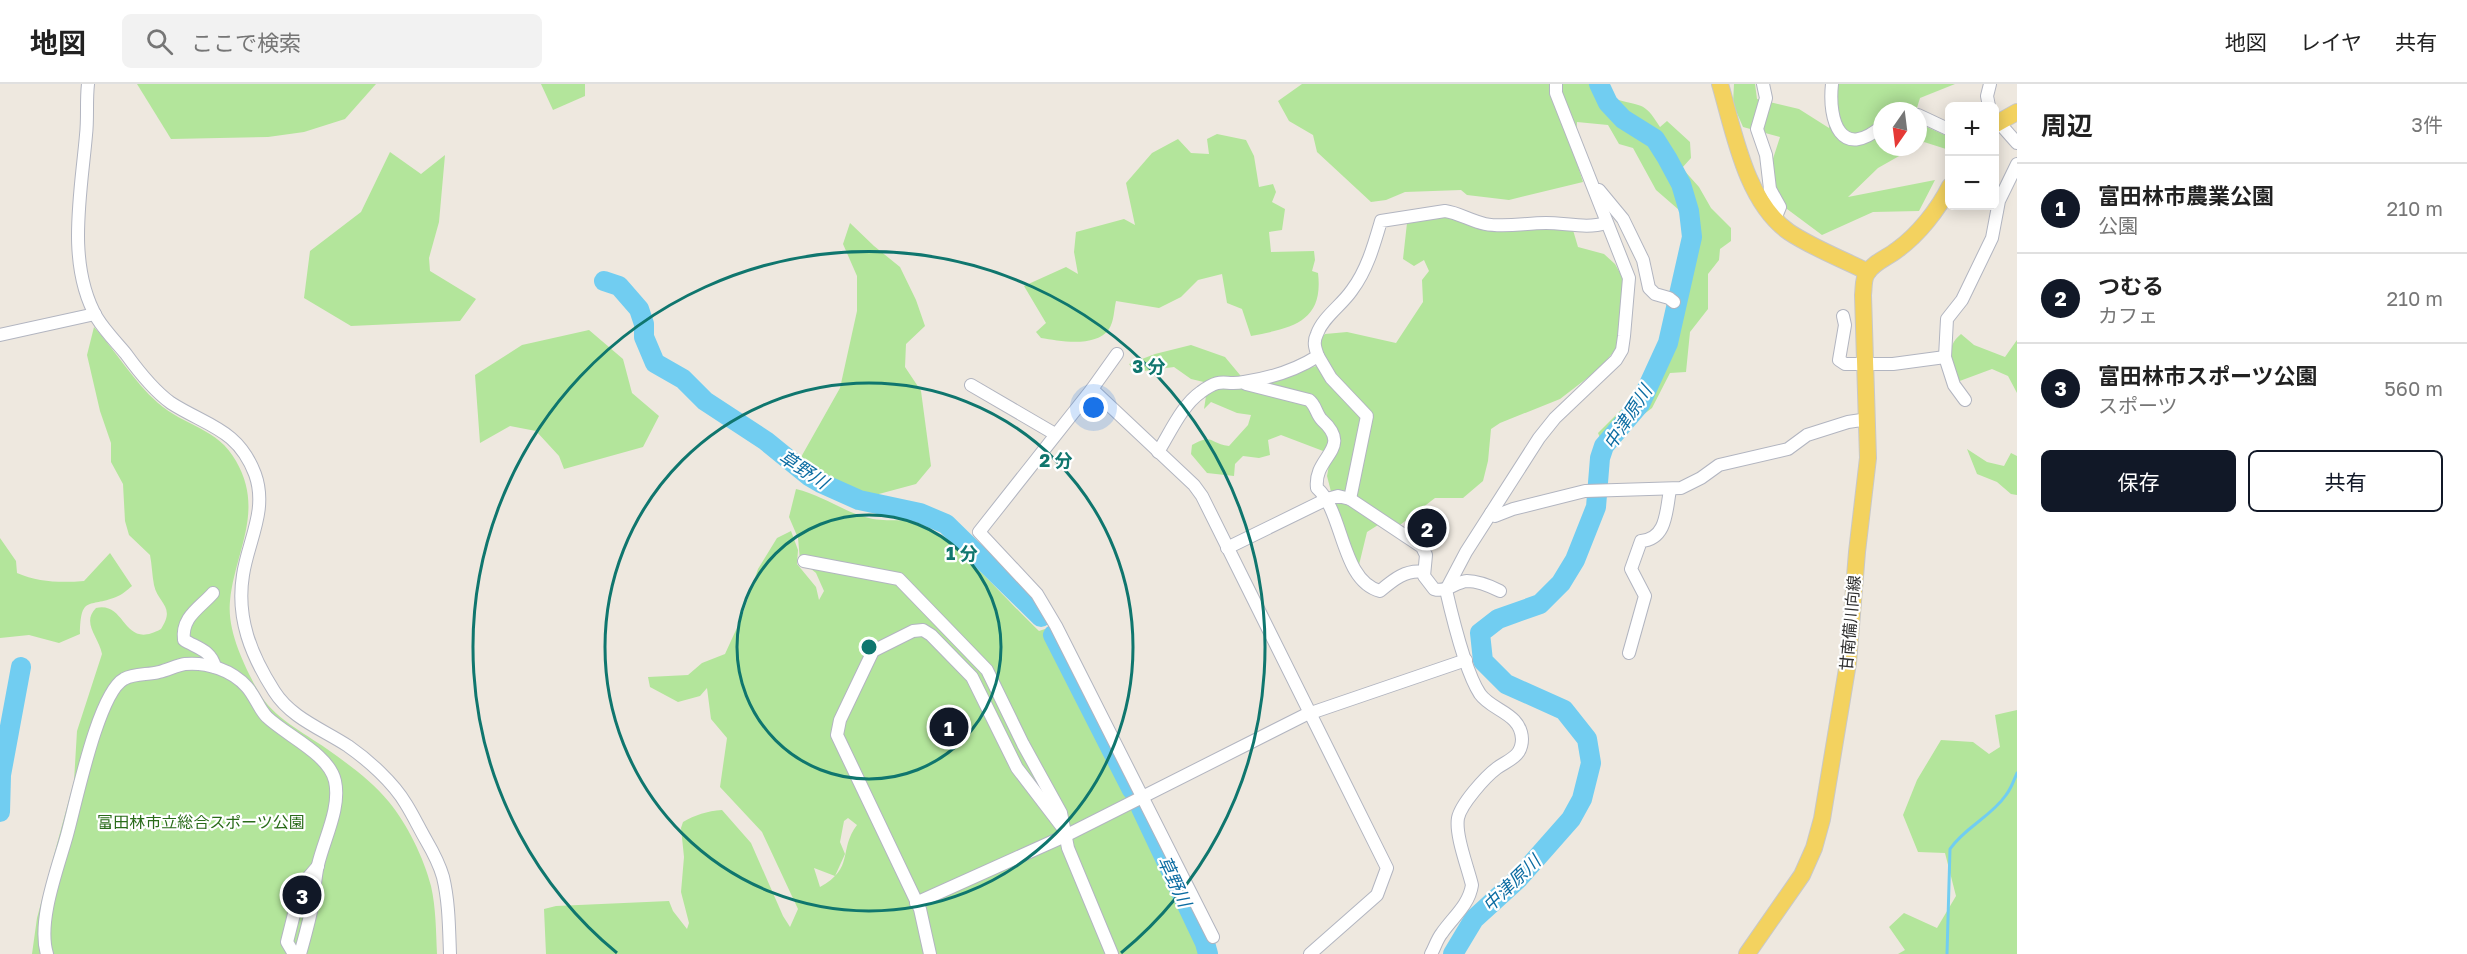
<!DOCTYPE html>
<html lang="ja">
<meta charset="utf-8">
<style>
body{margin:0;font-family:"Golos Text","Noto Sans JP",sans-serif;background:#f2f2f2;color:#222}
.controls{position:absolute;right:18px;top:18px;display:grid;overflow:hidden;border-radius:9px;box-shadow:0 3px 15px #0003}
.controls button{width:54px;height:54px;display:grid;place-items:center;padding:0;border:0;border-bottom:2px solid #e0e0e0;background:#fff;color:#222;font:30px sans-serif}
.compass{position:absolute;left:1873px;top:18px;width:54px;height:54px;border-radius:50%;background:#fff;box-shadow:0 3px 15px #0003;rotate:194deg}
.you{position:absolute;left:1094px;top:324px;width:21px;height:21px;margin:-15px;border:4px solid #fff;border-radius:50%;background:#1a73e8;box-shadow:0 0 0 9px #1a73e833}
.badge{display:grid;place-items:center;width:39px;height:39px;border-radius:50%;background:#111827;color:#fff;font-size:20px;font-weight:700}
.pin{position:absolute;translate:-50% -50%;border:3px solid #fff;box-shadow:0 2px 6px #0006}
.list{margin:0;padding:0;list-style:none}
h2{display:flex;justify-content:space-between;align-items:center;height:78px;margin:0;padding:0 24px;font-size:26px}
h2 small{font-size:20px;font-weight:400;color:#767676}
.list li{display:grid;grid-template-columns:39px 1fr auto;gap:18px;align-items:center;box-sizing:border-box;height:90px;padding:0 24px;border-top:2px solid #e0e0e0}
.list b{display:block;font-size:22px;white-space:nowrap}
.list p{margin:0;font-size:20px;white-space:nowrap;color:#767676}
.list em{font-size:20px;font-style:normal;color:#767676}
.actions{display:flex;gap:12px;padding:18px 24px}
.actions a{flex:1;padding:14px 0;border:2px solid #111827;border-radius:9px;text-align:center;font-size:21px;color:#111827}
.actions .main{background:#111827;color:#fff}
.icon{flex:none;width:33px;height:33px;fill:none;stroke:currentColor;stroke-width:2;stroke-linecap:round;stroke-linejoin:round}
.map{position:relative;flex:none;width:2017px;height:870px;overflow:hidden}
header{display:flex;align-items:center;gap:36px;box-sizing:border-box;height:84px;padding:0 30px;background:#fff;border-bottom:2px solid #e0e0e0}
header strong{font-size:28px}
nav{display:flex;gap:33px;margin-inline-start:auto;font-size:21px}
.search{width:420px;height:54px;background:#f2f2f2;display:flex;align-items:center;gap:15px;box-sizing:border-box;padding:0 21px;border-radius:9px;color:#767676;font-size:22px}
main{display:flex}
aside{flex:1;background:#fff}
.map>svg:first-child{display:block}
</style>
<header>
<strong>地図</strong>
<div class="search"><svg class="icon" aria-label="search" viewBox="0 0 24 24"><circle cx="10" cy="10" r="6"/><path d="M15 15l6 6"/></svg>ここで検索</div>
<nav><a>地図</a><a>レイヤ</a><a>共有</a></nav>
</header>
<main>
<div class="map">
<svg width="2017" height="870" viewBox="0 0 2017 870">
<rect width="100%" height="100%" fill="#eee8df"/>
<!-- green -->
<g fill="#b3e59b" fill-rule="evenodd">
<polygon points="137,0 376,0 345,35 304,48 268,53 171,55"/>
<polygon points="541,0 585,0 585,12 553,26"/>
<path d="M1302,0H1605L1613,14C1641,24 1643,15 1660,43L1667,37L1690,58L1691,74L1682,84L1699,103L1711,124L1731,144V157L1720,165L1719,176L1708,190V225L1690,248L1686,288L1670,289L1652,324L1631,340L1622,352L1601,356L1598,349L1628,319L1650,286L1666,245L1677,196L1695,170L1694,139L1656,106L1633,64L1619,60L1608,41L1577,38L1575,73L1583,98L1509,116L1467,111L1461,106L1405,108L1386,116L1371,118L1317,68L1313,51L1289,37L1278,17Z"/>
<polygon points="1734,0 1755,0 1757,15 1799,25 1829,44 1837,0 1955,0 1920,14 1916,27 1882,27 1882,63 1915,63 1878,84 1848,113 1935,96 1919,127 1873,128 1822,151 1783,122 1770,84 1780,53 1743,43 1733,20"/>
<polygon points="1918,39 1949,53 1949,60 1946,65 1924,58 1918,61"/>
<path d="M1217,50L1246,56L1254,72L1259,103L1273,100L1276,108L1272,118L1285,125L1282,146L1269,148L1271,168L1314,167L1315,176L1312,187L1318,189C1324,239 1291,244 1251,252L1242,225L1227,219L1222,190L1198,196L1181,213L1159,224L1116,217C1114,225 1114,238 1109,245C1096,264 1060,257 1041,254L1036,248L1046,239L1024,202L1066,183L1078,190L1074,168L1076,148L1124,135L1135,141L1126,99L1152,69L1178,55L1191,69L1209,70L1207,55Z"/>
<polygon points="390,68 421,90 445,71 439,138 429,174 430,187 476,215 460,237 351,242 304,214 310,167 361,128"/>
<path d="M1446,130C1455,133 1473,144 1480,145C1511,148 1542,141 1573,146L1578,163L1604,170L1615,180L1624,196L1616,265L1599,285L1560,315L1500,339L1491,345L1488,377L1483,397L1463,414H1435L1400,441H1378L1367,448L1358,485L1339,439L1327,392L1331,370L1281,351L1268,356L1270,371L1259,374L1243,372L1235,380L1234,392L1207,389L1191,370L1192,361C1214,349 1208,359 1229,362L1248,341L1251,331L1237,329L1211,318L1204,325L1208,299L1191,295L1174,283L1136,288L1129,280L1155,270L1191,261L1225,273L1250,303L1316,282L1321,272L1319,257L1325,250L1347,248L1396,259L1423,218L1422,196L1429,187L1424,176L1414,182L1403,175L1407,139Z"/>
<polygon points="850,139 874,162 900,183 916,216 925,242 906,260 905,283 921,307 931,382 916,400 864,414 833,406 796,382 840,304 857,227 857,192 843,160"/>
<path d="M94,243C116,267 133,297 158,319C184,342 218,344 236,377C265,427 235,467 230,517C227,547 244,581 258,607C273,634 303,648 327,665C348,680 372,697 389,718C407,740 424,774 431,802C436,824 436,848 437,870H32L37,834L74,697L77,647L102,570C99,553 81,539 96,524C127,517 122,567 161,545C176,522 158,520 154,501C152,491 152,481 150,471L129,451L125,437L123,400L111,378V359L100,327L87,271Z"/>
<polygon points="589,246 623,275 632,309 659,332 643,363 564,385 559,372 536,347 510,342 480,359 475,291 522,261"/>
<path d="M1961,250L1974,261L2005,273L2017,256V309L2008,292L1992,285L1957,298C1951,280 1944,264 1961,250Z"/>
<polygon points="1967,365 1987,378 2004,382 2011,369 2017,372 2017,411 2011,410 1997,398 1977,390"/>
<path d="M796,405C823,411 846,430 873,435C892,438 909,433 927,444C967,468 1005,515 1039,547L1045,545L1053,556L1203,859L1205,870H546L544,825L556,822L669,817L673,827L687,845L689,839L681,808L684,773L681,744L683,738C695,731 707,727 722,726L751,759L783,832L790,843L798,825L762,748L720,703L727,654L711,635L707,604L700,612L678,618L650,603L648,593L688,591L702,579L725,570L741,535L758,485L777,454L791,447L798,466L797,480L816,503L819,516L824,507L816,489L800,476L798,454L789,433ZM848,734L857,741C838,766 855,784 820,803L814,784L835,792L845,770L840,758L844,737Z"/>
<path d="M0,454L16,477L17,489C38,498 60,499 84,497L110,469L132,502C127,506 122,511 116,513C88,524 81,511 80,550L59,559L29,551L0,554Z"/>
<polygon points="2017,626 2017,870 1898,870 1905,866 1889,843 1904,829 1937,844 1956,812 1945,769 1918,768 1903,731 1917,696 1941,656 1973,658 1989,670 2000,663 1995,631"/>
</g>
<g fill="none" stroke-linecap="round" stroke-linejoin="round">
<!-- stream -->
<path stroke="#71cdf1" stroke-width="3" d="M1947,870L1950,765C1965,743 1991,733 2006,711C2011,705 2014,696 2017,689"/>
<!-- river -->
<g stroke="#71cdf1" stroke-width="20">
<polyline points="604,197 619,202 639,225 644,240 644,253 655,279 683,295 705,317 766,357 809,392 821,399 859,416 920,429 946,440 1041,533"/>
<polyline points="1053,551 1132,706"/>
<polyline points="1141,724 1205,859 1208,870"/>
<polyline points="0,728 1,691 21,583"/>
<polyline points="1453,870 1474,835 1519,794 1571,735 1582,715 1591,679 1587,655 1564,626 1506,600 1483,577 1480,549 1498,535 1540,520 1561,499 1575,476 1596,423 1600,374 1604,362 1640,320 1668,259 1692,153 1689,127 1681,100 1667,74 1655,55 1623,35 1608,19 1599,0"/>
</g>
<!-- minor casing -->
<g stroke="#b2b5c0" stroke-width="14">
<g id="minor">
<path d="M88,0C86,17 88,34 86,51C81,110 66,180 97,234C105,247 116,258 126,270C139,288 153,306 171,319C207,342 238,345 255,390C268,426 248,457 243,491C236,534 251,571 274,607C291,634 322,645 348,662C368,676 393,698 406,720C413,731 419,744 426,756C433,768 439,779 443,793C449,818 449,844 450,870"/>
<polyline points="1763,0 1766,14 1757,45 1766,71 1770,105 1780,123 1775,135"/>
<path d="M1832,0C1828,37 1841,77 1882,42"/>
<polyline points="1989,22 1987,12 1990,0"/>
<polyline points="1918,31 1950,46"/>
<polyline points="1994,33 2017,59"/>
<polyline points="1599,106 1623,135 1643,176 1649,204 1655,210 1669,214 1674,218"/>
<polyline points="1843,232 1845,241 1839,276 1845,280 1893,280 1945,273"/>
<polyline points="0,251 95,230"/>
<polyline points="1117,270 1092,305 979,448 1037,510 1056,542 1213,853"/>
<polyline points="1318,272 1331,294 1367,332 1350,415"/>
<path d="M1246,300L1309,316C1316,321 1316,330 1322,336C1354,365 1313,372 1317,404C1344,428 1341,497 1380,507C1393,496 1406,485 1424,488"/>
<polyline points="971,301 1055,350"/>
<polyline points="1092,305 1194,401 1202,412 1387,784 1377,811 1310,870"/>
<polyline points="1965,316 1954,301 1945,273 1947,235 1962,216 1992,154 1999,117 2017,80"/>
<path d="M1158,368C1170,349 1182,321 1201,308C1223,292 1223,302 1244,298C1271,294 1296,286 1318,272C1315,264 1313,258 1317,250C1323,233 1342,221 1352,206C1367,186 1374,161 1381,137L1445,127C1459,129 1471,137 1485,140C1505,144 1525,139 1546,139C1566,139 1587,145 1606,139"/>
<polyline points="1491,429 1495,432 1513,425 1585,407 1681,404 1701,394 1719,381 1788,365 1807,351 1848,338 1868,335"/>
<path d="M1227,464L1327,415L1338,412L1350,415L1422,463L1426,471L1424,492L1434,505C1446,509 1455,498 1467,497C1479,497 1490,502 1500,507"/>
<polyline points="804,477 899,495 987,586 1023,660 1061,729 1068,764 1112,870"/>
<path d="M213,509C200,524 181,533 184,556C197,564 211,566 215,583"/>
<path d="M1629,569L1645,512L1631,485L1641,457C1667,455 1666,427 1670,406"/>
<polyline points="916,819 1065,752 1305,631 1466,576"/>
<path d="M47,870C37,837 58,784 67,751C76,719 98,609 124,595C134,589 148,591 159,588C168,586 177,581 185,580C207,578 232,586 247,603C255,612 259,625 267,633C287,652 329,670 335,697C341,724 324,755 318,781C315,793 315,805 313,817C310,835 305,852 300,870"/>
<polyline points="294,870 287,858 301,802 318,782"/>
<polyline points="930,870 920,825 837,651 840,636 873,567 913,547 923,546 931,551 972,593 1017,684 1063,744"/>
<path d="M1431,870C1435,863 1437,855 1442,849C1453,833 1469,821 1472,801C1468,784 1455,751 1458,734C1461,720 1485,693 1497,684C1508,676 1522,673 1522,655C1521,629 1492,627 1480,610C1466,589 1452,532 1446,506L1466,468L1539,354L1555,334L1616,276L1622,266L1624,252L1629,194L1556,9V0"/>
</g>
</g>
<!-- major casing -->
<g stroke="#c8c8c8" stroke-width="18">
<g id="major">
<path d="M1720,0C1734,48 1746,118 1789,148C1813,164 1842,175 1868,188"/>
<polyline points="1994,41 2017,28"/>
<path d="M1747,870L1802,791L1814,764L1822,735L1848,579L1857,468L1868,374L1863,211C1864,203 1863,195 1867,189C1874,178 1887,174 1897,166C1918,151 1938,126 1950,102"/>
</g>
</g>
<!-- minor -->
<use href="#minor" stroke="#fff" stroke-width="12"/>
<!-- major -->
<use href="#major" stroke="#f3d25f" stroke-width="16"/>
</g>
<!-- distance rings -->
<g fill="none" stroke="#0f766e" stroke-width="3">
<circle cx="869" cy="563" r="132"/>
<circle cx="869" cy="563" r="264"/>
<path d="M617 869A396 396 0 1 1 1121 869"/>
</g>
<g text-anchor="middle" dominant-baseline="central" stroke-width="4.5" stroke-linejoin="round" paint-order="stroke">
<!-- street labels -->
<g font-size="16" fill="#2c2c2c" stroke="#fff">
<text transform="translate(1850 539) rotate(-85)">甘南備川向線</text>
</g>
<!-- park labels -->
<g font-size="16" fill="#2a6c1a" stroke="#fff">
<text x="201" y="738">富田林市立総合スポーツ公園</text>
</g>
<!-- water labels -->
<g font-size="18" font-style="italic" fill="#0b6ca2" stroke="#fff">
<text transform="translate(1627 333) rotate(-57)">中津原川</text>
<text transform="translate(804 385) rotate(33)">草野川</text>
<text transform="translate(1175 797) rotate(65)">草野川</text>
<text transform="translate(1511 799) rotate(-44)">中津原川</text>
</g>
</g>
<circle cx="869" cy="563" r="9" fill="#0f766e" stroke="#fff" stroke-width="3"/>
<g font-size="18" text-anchor="middle" font-weight="bold" fill="#0f766e" stroke="#fff" stroke-width="4.5" stroke-linejoin="round" paint-order="stroke">
<text x="1149" y="289">3 分</text>
<text x="1056" y="383">2 分</text>
<text x="962" y="476">1 分</text>
</g>
</svg>
<div class="controls">
<button>+</button>
<button>−</button>
</div>
<svg class="compass" viewBox="-18 -18 36 36"><path d="M0-13l5 13h-10z" fill="#e53935"/><path d="M0 13l5-13h-10z" fill="#767676"/></svg>
<div class="you"></div>
<div class="pin badge" style="left:949px;top:643px">1</div>
<div class="pin badge" style="left:1427px;top:444px">2</div>
<div class="pin badge" style="left:302px;top:811px">3</div>
</div>
<aside>
<h2>周辺<small>3件</small></h2>
<ul class="list">
<li><span class="badge">1</span><div><b>富田林市農業公園</b><p>公園</p></div><em>210 m</em></li>
<li><span class="badge">2</span><div><b>つむる</b><p>カフェ</p></div><em>210 m</em></li>
<li><span class="badge">3</span><div><b>富田林市スポーツ公園</b><p>スポーツ</p></div><em>560 m</em></li>
</ul>
<div class="actions"><a class="main">保存</a><a>共有</a></div>
</aside>
</main>
